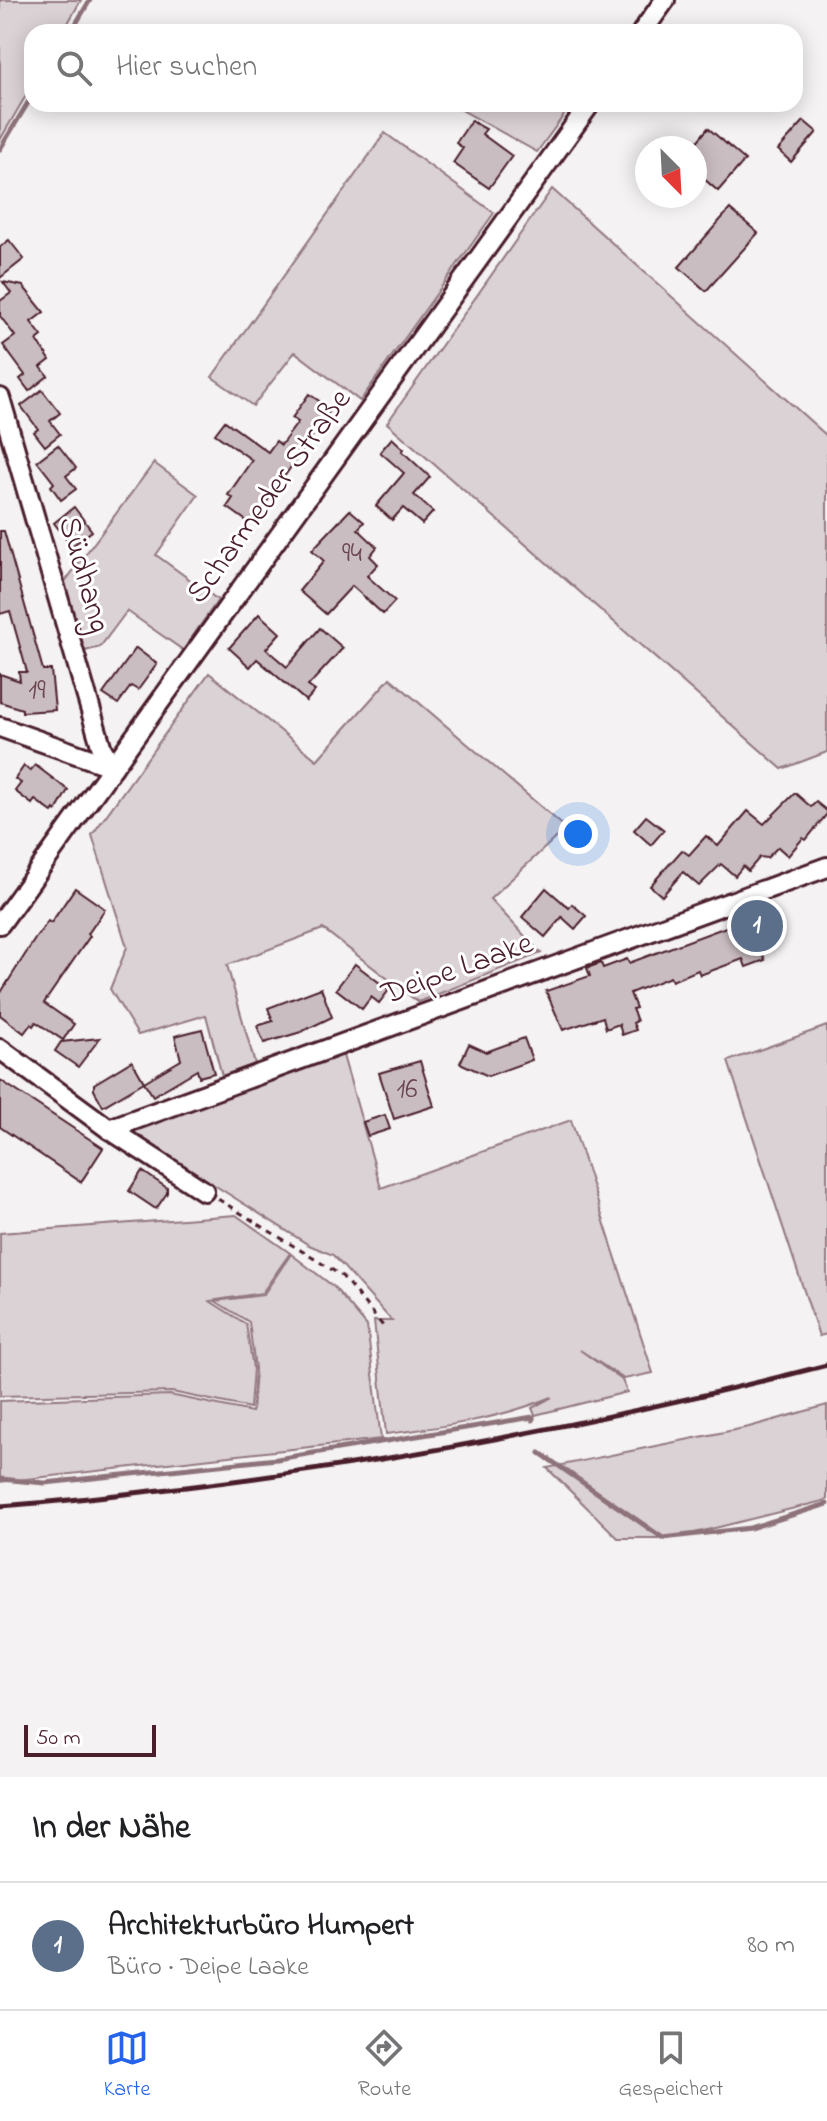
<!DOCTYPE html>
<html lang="de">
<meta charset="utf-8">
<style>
body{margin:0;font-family:"Indie Flower",sans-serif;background:#f6f6f6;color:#202124}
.compass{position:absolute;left:635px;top:136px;width:72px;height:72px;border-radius:50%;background:#fff;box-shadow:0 4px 20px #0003;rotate:156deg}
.scale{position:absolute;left:24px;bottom:20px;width:132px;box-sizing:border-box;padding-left:8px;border:4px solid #4a1f2b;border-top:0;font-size:22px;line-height:28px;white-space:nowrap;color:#4a1f2b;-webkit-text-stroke:6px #fff;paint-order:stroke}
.you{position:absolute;left:578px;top:834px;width:28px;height:28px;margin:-20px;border:6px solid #fff;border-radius:50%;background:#1a73e8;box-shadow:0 0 0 12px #1a73e833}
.badge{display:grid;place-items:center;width:52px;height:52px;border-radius:50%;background:#2563eb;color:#fff;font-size:26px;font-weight:700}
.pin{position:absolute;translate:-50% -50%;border:4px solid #fff;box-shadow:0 2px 8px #0006}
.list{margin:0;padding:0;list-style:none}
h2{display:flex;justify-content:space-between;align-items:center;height:104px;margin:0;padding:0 32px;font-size:34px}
h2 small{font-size:26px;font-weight:400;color:#757577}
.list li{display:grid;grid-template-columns:52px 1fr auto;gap:24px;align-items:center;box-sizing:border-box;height:128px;padding:0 32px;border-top:2px solid #e0e0e0}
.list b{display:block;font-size:30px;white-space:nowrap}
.list p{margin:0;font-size:26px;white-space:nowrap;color:#757577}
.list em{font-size:26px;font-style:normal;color:#757577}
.icon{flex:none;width:44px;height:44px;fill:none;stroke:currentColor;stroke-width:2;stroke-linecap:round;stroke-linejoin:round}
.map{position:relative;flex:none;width:827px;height:1777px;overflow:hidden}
.search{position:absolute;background:#fff;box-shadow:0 4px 20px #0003;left:24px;right:24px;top:24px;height:88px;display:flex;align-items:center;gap:20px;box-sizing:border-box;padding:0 28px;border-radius:24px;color:#757577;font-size:30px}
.sheet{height:232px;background:#fff}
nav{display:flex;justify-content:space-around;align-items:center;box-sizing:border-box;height:112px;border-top:2px solid #e0e0e0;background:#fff;font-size:22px;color:#757577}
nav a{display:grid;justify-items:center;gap:4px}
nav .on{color:#2563eb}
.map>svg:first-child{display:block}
</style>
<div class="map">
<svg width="827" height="1777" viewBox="0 0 827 1777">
<rect width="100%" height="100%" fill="#f4f2f2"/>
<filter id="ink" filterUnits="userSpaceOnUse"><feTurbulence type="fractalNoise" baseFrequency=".0125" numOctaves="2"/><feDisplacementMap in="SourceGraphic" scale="16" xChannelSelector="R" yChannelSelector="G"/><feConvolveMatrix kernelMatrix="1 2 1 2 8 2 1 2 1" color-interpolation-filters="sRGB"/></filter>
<g filter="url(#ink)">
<!-- green -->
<g fill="#dbd2d5" stroke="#927880" stroke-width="2">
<polygon points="0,0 81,0 63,32 32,32 32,85 0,140"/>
<polygon points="451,104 572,104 537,152"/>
<polygon points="385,133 494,213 360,401 295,352 253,406 212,377"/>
<polygon points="552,189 827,436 827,752 782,769 387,423"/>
<polygon points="154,463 198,495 156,555 218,600 183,650 127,611 100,647 85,651 64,583"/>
<polygon points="209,673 317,760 390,678 566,828 490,899 541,953 418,1002 323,929 227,965 255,1064 222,1076 206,1015 138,1035 110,989 127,947 92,835"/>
<polygon points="827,1026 827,1334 819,1336 728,1061"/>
<path d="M342,1052L381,1188L571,1120L653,1373L624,1379L580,1350L622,1380L627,1392L535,1415L532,1408L552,1397C499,1419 443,1427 386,1434L374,1321H392L333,1255L309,1245L129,1131Z"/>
<polygon points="236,1215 290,1253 262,1293 210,1301 246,1324 253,1368 250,1408 172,1392 0,1396 0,1233"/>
<polygon points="291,1254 334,1287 367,1326 381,1439 0,1482 0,1401 170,1395 252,1412 255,1369 249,1322 215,1301 263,1295"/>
<polygon points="827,1405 827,1500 675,1538 618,1538 547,1468 749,1427"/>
</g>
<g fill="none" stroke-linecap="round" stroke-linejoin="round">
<!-- stream -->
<g stroke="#8d727a" stroke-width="5">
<polyline points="71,32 90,0"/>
<polyline points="0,149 32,96"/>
<polyline points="540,1453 663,1538 750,1528 827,1504"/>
<polyline points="0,1479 45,1483 277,1459 533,1417 533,1420"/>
</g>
</g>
<!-- building -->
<g fill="#cabdc1" stroke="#4a1f2b" stroke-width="2">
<polygon points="471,121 486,129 482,134 512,156 489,188 453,163 463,148 456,143"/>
<polygon points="804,121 817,132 791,162 778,150"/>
<polygon points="708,128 745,160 718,191 695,171 695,144"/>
<polygon points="730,209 758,233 706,291 679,267"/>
<polygon points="9,240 24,259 0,278 0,247"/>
<polygon points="3,282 23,286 44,312 31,322 42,336 37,340 50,360 41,367 48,376 29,391 20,379 25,375 3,345 15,336 0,316 0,301 11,293"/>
<polygon points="42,390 60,413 50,421 60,434 45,446 34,432 38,429 21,406"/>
<polygon points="309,394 331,409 259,513 248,522 227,507 233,498 228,495 252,460 215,434 225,421 268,452 276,441 281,445 298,422 292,418"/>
<polygon points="392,438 404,449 402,451 430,477 414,495 433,512 422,524 403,508 392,520 376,506 404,473 380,452"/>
<polygon points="58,445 76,468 66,476 76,489 61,500 51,486 54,483 37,461"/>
<polygon points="74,507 92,531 72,546 54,523"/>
<polygon points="350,510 364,522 358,529 377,547 370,556 378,564 367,576 395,601 383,614 352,586 326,614 299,591 324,561 312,550"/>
<polygon points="0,531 4,531 43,670 51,670 55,710 22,712 22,709 0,702 0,674 20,681 19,672 27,672 10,611 0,614"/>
<polygon points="259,614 280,633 266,649 287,667 320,628 343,648 308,686 315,691 306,701 257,659 250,667 229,648"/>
<polygon points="136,648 157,664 138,690 131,686 118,704 103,694"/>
<polygon points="35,765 68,790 56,811 54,809 52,812 35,800 32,804 15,791 21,783 15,779 24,766 30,771"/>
<polygon points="795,793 811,807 816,802 827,811 827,814 806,840 803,838 788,856 778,847 767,858 760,857 748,871 743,866 735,876 721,864 699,886 683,872 662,896 650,886 682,850 689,855 706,836 718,846 748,811 764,824"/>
<polygon points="646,816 664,830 651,845 634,830"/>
<polygon points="75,888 105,909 88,934 90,936 44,1003 74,1024 63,1040 36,1022 33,1026 31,1024 24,1033 0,1015 0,994 35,939 48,921 51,923"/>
<polygon points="546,888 569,908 572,904 586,916 575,929 562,917 545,937 522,917"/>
<polygon points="769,911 779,941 760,948 765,960 746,967 743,959 700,975 698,970 672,981 670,977 630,993 636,1008 632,1009 637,1021 633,1023 636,1030 622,1035 619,1024 606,1029 603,1017 563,1030 546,991 590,976 587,968 601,963 603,968 627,959 629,963"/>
<polygon points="355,964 389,990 379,1003 371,997 362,1009 336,989"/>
<polygon points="321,988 332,1017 301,1032 264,1043 257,1026 273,1021 268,1008"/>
<polygon points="202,1029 214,1073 199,1077 197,1070 153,1096 144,1082 181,1060 175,1036"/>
<polygon points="100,1038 78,1067 55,1051 61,1042"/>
<polygon points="524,1038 532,1060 488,1076 460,1063 469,1044 486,1052"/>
<polygon points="132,1061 144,1082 103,1106 94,1090 94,1084"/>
<polygon points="420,1061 434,1106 394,1119 379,1073"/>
<polygon points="0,1080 103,1148 81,1182 0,1127"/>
<polygon points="385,1115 390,1129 368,1136 363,1122"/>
<polygon points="142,1171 167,1188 167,1193 156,1209 129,1191"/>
</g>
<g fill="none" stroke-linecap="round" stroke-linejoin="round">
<!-- minor casing -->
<g stroke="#4a1f2b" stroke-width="24">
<g id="minor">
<polyline points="642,32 665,0"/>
<polyline points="0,398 102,749 113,767"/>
<polyline points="0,727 113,767"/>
<polyline points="0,924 590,104"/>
<polyline points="0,1049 109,1129 204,1191"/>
<polyline points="109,1129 827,867"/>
</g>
</g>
<!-- path -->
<polyline stroke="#4a1f2b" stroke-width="3" stroke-dasharray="6 6" stroke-linecap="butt" points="218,1199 342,1276 383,1326"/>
<!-- minor -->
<use href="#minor" stroke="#fff" stroke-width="18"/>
<!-- rail -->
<path stroke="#4a1f2b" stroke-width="5" d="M0,1506C62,1502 124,1494 186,1487C402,1461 616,1419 827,1365"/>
</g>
</g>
<g text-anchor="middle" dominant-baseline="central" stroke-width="6" stroke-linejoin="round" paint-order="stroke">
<!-- number labels -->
<g font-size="28" fill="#6a4650">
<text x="352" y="554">94</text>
<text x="37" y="691">19</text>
<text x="407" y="1090">16</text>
</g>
<!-- street labels -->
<g font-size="32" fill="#4a1f2b" stroke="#fff">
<text transform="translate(270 497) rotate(-54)">Scharmeder Straße</text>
<text transform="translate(83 575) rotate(74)">Südhang</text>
<text transform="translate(458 970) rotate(-20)">Deipe Laake</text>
</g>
</g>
</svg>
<svg class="compass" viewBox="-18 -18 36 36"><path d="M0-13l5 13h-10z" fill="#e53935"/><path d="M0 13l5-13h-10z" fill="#757577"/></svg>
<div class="scale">50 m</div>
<div class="you"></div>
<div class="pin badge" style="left:757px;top:926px;background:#5c6f8a">1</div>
<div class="search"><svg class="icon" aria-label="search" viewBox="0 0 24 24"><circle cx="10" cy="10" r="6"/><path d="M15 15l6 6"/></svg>Hier suchen</div>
</div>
<section class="sheet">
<h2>In der Nähe<small></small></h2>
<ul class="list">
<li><span class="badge" style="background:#5c6f8a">1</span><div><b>Architekturbüro Humpert</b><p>Büro · Deipe Laake</p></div><em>80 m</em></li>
</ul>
</section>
<nav>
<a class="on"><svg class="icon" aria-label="map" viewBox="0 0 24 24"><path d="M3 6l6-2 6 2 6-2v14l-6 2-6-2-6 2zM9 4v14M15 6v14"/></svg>Karte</a>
<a><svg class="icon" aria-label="directions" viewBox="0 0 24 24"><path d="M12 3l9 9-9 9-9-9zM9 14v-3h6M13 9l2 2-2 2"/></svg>Route</a>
<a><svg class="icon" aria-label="saved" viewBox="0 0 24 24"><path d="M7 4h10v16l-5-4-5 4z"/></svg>Gespeichert</a>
</nav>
